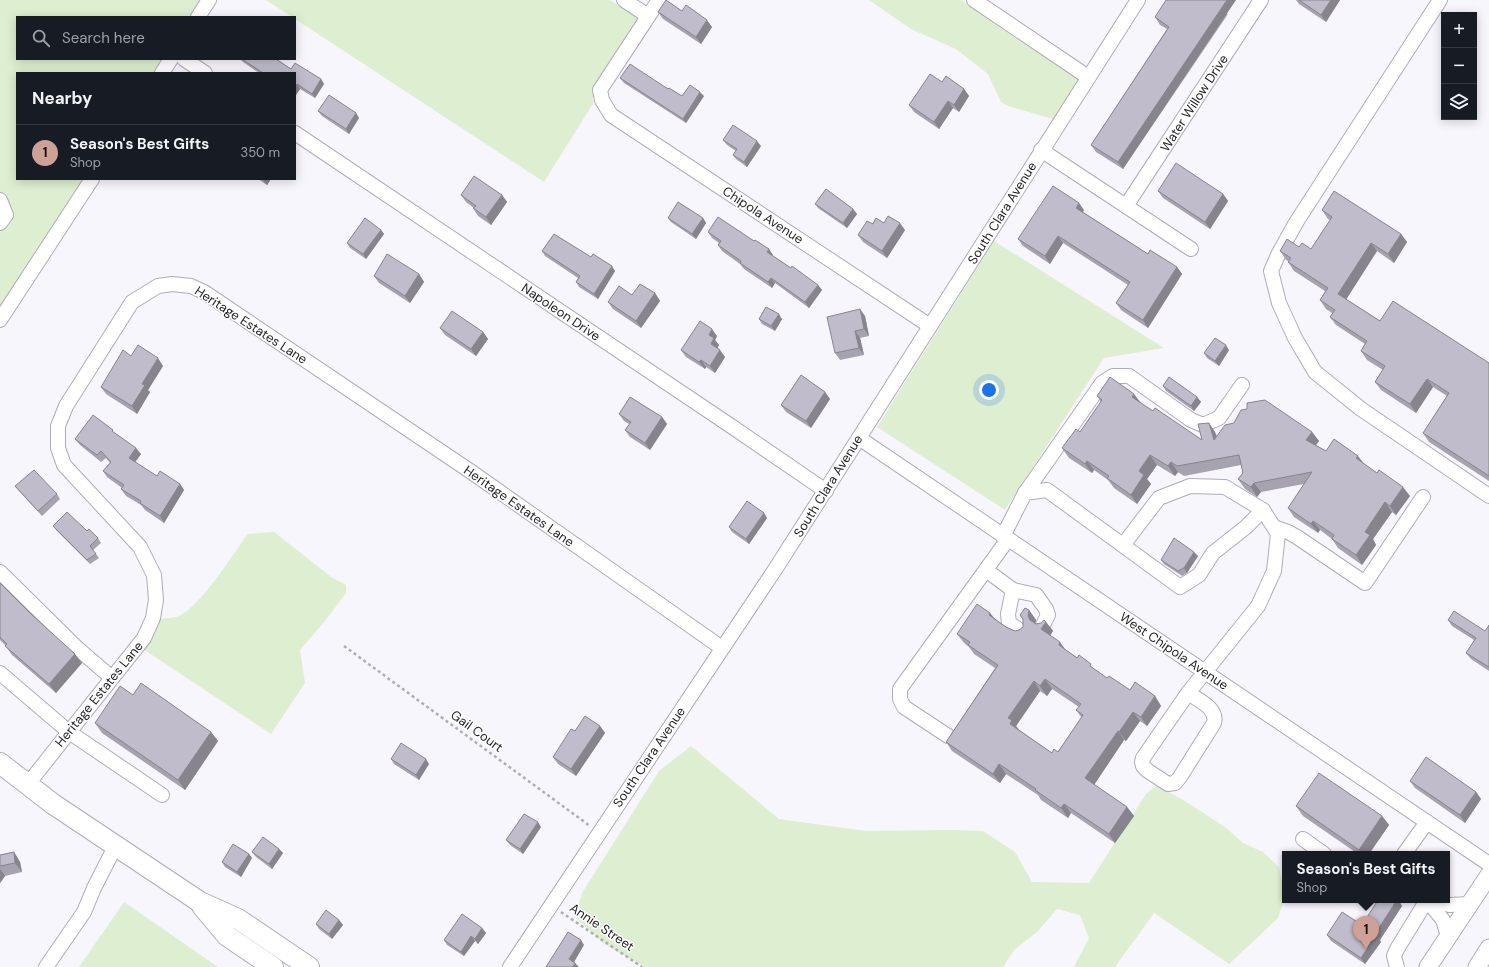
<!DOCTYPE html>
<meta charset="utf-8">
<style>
body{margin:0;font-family:"DM Sans",sans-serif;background:#242831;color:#f1f3f6}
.controls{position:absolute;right:12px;top:12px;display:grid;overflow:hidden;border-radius:0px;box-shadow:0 2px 10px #0003}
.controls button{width:36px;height:36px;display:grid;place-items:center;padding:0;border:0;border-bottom:1px solid #363941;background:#171b24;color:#f1f3f6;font:20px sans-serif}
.you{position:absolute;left:989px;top:390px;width:14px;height:14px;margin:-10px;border:3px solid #fff;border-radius:50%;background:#1a73e8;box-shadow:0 0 0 6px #1a73e833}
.badge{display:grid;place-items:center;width:26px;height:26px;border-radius:50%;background:#cfa196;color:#111;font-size:13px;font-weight:700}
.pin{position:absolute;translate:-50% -33px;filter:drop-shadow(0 1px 2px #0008)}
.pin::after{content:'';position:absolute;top:21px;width:14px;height:12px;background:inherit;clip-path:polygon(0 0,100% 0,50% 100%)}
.popup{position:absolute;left:1282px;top:851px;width:168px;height:52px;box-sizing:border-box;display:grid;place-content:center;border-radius:0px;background:#171b24;filter:drop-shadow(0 1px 3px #0005);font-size:13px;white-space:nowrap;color:#9ea1a6}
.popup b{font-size:15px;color:#f1f3f6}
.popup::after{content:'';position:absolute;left:50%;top:100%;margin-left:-8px;border:8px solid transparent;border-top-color:#171b24}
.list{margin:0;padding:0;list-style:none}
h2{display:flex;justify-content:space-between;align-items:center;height:52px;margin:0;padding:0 16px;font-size:17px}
h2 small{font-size:13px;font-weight:400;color:#9ea1a6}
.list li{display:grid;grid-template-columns:26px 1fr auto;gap:12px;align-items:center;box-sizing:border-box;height:56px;padding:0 16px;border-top:1px solid #363941}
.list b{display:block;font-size:15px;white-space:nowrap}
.list p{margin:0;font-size:13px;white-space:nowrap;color:#9ea1a6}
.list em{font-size:13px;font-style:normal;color:#9ea1a6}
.icon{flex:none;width:22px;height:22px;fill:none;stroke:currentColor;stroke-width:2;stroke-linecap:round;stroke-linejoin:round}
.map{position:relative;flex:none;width:1489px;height:967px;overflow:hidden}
.search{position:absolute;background:#171b24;box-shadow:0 2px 10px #0003;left:16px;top:16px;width:280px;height:44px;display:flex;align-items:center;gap:10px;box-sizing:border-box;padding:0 14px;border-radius:0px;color:#9ea1a6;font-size:15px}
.panel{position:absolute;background:#171b24;box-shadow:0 2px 10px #0003;left:16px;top:72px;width:280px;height:108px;border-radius:0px}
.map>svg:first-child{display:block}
</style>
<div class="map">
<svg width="1489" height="967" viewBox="0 0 1489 967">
<rect width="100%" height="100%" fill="#f8f6fd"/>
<!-- green -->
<g fill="#deeed0">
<polygon points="0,0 201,0 190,17 17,17 17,59 163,59 154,73 17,73 17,179 84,179 0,308"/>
<polygon points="266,0 610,0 639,19 595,87 593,92 594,97 592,98 594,102 544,182 295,19 295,17 292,17"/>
<polygon points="869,0 961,0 1079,79 1053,119 1008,106 1001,102 988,74 956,49 911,29"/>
<polygon points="994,241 1164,348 1104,358 1005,510 877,427"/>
<path d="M274,532L301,553L331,577L346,585V593L325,621L300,650L305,683L271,734L143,649L160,619C166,618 174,618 179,616C202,605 232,555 248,534Z"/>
<polygon points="691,746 779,819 866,831 951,830 983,831 1015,852 1032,882 1089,883 1146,794 1157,785 1188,803 1225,827 1243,843 1263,852 1279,867 1285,897 1278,918 1229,964 1154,913 1115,967 1074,967 1089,938 1080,915 1057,909 1038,931 1014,950 1003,967 645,967 604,944 575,917 582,893 659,771"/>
<polygon points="124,902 218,967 79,967"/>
</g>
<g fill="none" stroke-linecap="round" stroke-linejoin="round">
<!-- minor casing -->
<g stroke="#b0abba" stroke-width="16">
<g id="minor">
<polyline points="624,0 648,16"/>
<polyline points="659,0 600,90 602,100 611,115 930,326"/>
<polyline points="974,0 1088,77"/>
<polyline points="1440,0 1297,221 1279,253 1271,271 1279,303 1295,338 1315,372 1361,409 1489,496"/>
<polyline points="198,17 209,0"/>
<polyline points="184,59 205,73"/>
<polyline points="162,73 171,59"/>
<polyline points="295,133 731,426 826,491"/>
<polyline points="1041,150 1191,249"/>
<polyline points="0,200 6,215 0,223"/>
<polyline points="1126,206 1261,0"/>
<polyline points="0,320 92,179"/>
<polyline points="859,438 1489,864"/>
<polyline points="1025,493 1102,383 1113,376 1129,376 1191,420 1203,425 1219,418 1242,385"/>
<polyline points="1274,527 1288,532 1297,537 1365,583 1423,497"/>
<path d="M1003,536L1025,493L1047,490L1180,587L1199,575L1213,553L1246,527L1263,510L1278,534L1274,571L1258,606L1188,693L1143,758L1142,762L1143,766L1148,771L1168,784L1175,783L1180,777L1214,723C1218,708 1198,700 1188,693"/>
<polyline points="1123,545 1159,498 1190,486 1225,487 1263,510"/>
<polyline points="986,570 1013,590"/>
<polyline points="0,572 76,647 112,678"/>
<polyline points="1022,632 1009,623 1008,614 1013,590 1036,595 1046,609 1048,615 1043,625"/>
<polyline points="0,673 69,732 162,795"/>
<polyline points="948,736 904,707 900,699 900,689 1008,539"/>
<polyline points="27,785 144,638 153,618 156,600 154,575 140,547 64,465 58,448 58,426 66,406 132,302 158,286 172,284 191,286 204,292 470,471 722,648"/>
<polyline points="1303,839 1324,854"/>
<polyline points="1404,854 1427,822"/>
<polyline points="1427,900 1443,920 1448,936"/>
<polyline points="1436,900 1449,905 1470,904"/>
<polyline points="46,967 84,912 94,888 116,845"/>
<polyline points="510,967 776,568 1138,0"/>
<polyline points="1397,967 1394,956 1397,949 1427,900"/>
</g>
</g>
<!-- major casing -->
<g stroke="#b0abba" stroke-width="19">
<g id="major">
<polyline points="1428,967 1489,875"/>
<polyline points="1477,967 1489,948"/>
</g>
</g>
<!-- highway casing -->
<g stroke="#b0abba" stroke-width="22">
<g id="highway">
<polyline points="0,763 53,804 200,902 238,919 309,967"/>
<polyline points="202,906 227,936 273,967"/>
</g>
</g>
<!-- path -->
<g stroke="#afadb4" stroke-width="2.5" stroke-dasharray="3 3" stroke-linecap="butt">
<polyline points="344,646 590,826"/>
<polyline points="561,912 642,967"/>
</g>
<!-- minor -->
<use href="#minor" stroke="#fff" stroke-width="14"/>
<!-- major -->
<use href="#major" stroke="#fff" stroke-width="17"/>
<!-- highway -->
<use href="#highway" stroke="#fff" stroke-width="20"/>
</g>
<!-- wall -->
<g fill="#a6a2af" fill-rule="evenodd">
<polygon points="1296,0 1340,0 1326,22 1299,4"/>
<polygon points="682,11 712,27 701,44 663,19 658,12"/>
<polygon points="1228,14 1123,169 1096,152 1091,145 1167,29 1160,25 1155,17"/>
<polygon points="240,59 276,59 291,69 321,79 324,84 315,98 300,89 296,95 295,95 295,73 259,73 243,62"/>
<polygon points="620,78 682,96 704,96 686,123 624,83"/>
<polygon points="942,82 964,89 969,96 959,112 953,108 939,129 914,112 909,105"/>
<polygon points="318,111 356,113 359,118 349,134 322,116"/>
<polygon points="723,140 761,146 747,167 736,159 733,155 736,151 727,145"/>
<polygon points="258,179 271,179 267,185"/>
<polygon points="1158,191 1223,194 1228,201 1210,229 1163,198"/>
<polygon points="461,195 502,195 507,202 491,225 478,216 473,208 474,208 466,202"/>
<polygon points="815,204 853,209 857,214 847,228 818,208"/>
<polygon points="1084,210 1083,212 1148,254 1177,267 1182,274 1148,328 1121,310 1116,303 1128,285 1063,243 1050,264 1023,246 1018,239"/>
<polygon points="1322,210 1401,234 1407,242 1394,263 1377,251 1346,299 1380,321 1489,363 1489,481 1429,442 1423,433 1447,396 1433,387 1416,413 1381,390 1375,382 1383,370 1367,360 1361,351 1365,344 1336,325 1330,317 1332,313 1326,309 1320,300 1325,291 1294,271 1288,262 1288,261 1286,260 1280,251 1299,247 1311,249 1330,220 1328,219"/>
<polygon points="668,218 703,218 706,223 696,239 671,222"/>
<polygon points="884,223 905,230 887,258 863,242 858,235 873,224"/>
<polygon points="381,230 384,234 366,259 350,248 347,243"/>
<polygon points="708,232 773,255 772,256 818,285 822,290 809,308 775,283 772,288 744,269 740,264 722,251 718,245 719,243 712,238"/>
<polygon points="542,251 591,257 615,271 598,299 579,287 576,282 578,278 545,256"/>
<polygon points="419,274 424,282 410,303 379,283 374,276"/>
<polygon points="655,293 660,301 641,328 613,309 608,302 632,295"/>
<polygon points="865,316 869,336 860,338 864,355 840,360 835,353"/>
<polygon points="759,319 782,319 775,331 762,324"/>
<polygon points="440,328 483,332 488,339 476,356 445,335"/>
<polygon points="717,336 715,340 719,345 717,348 725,357 715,373 706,367 705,369 686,357 681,350"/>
<polygon points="1229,350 1219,366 1207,358 1204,353"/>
<polygon points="131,356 163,366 148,390 150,392 137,414 106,394 101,387"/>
<polygon points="1163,386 1197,397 1201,402 1194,411 1166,391"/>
<polygon points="825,392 830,399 811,428 786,412 781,405"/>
<polygon points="1134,394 1140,403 1153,411 1202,440 1209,423 1215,432 1217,436 1312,432 1319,441 1316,445 1326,451 1363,463 1410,496 1396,515 1392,512 1373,539 1376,545 1362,565 1338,548 1332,539 1320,530 1318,533 1294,517 1288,508 1304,484 1261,492 1257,497 1245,489 1238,479 1243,473 1241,465 1184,476 1178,472 1175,476 1157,465 1147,479 1151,484 1137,504 1114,488 1108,480 1094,470 1092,473 1069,458 1062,448 1080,432 1101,402 1097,396"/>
<polygon points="619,414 662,417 667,424 650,450 630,437 625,430 629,424 624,421"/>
<polygon points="116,434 141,454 135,462 157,476 180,484 184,490 164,523 145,510 141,505 126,496 121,489 122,488 107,477 103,471 110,463 106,458 101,462 80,445 75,439"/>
<polygon points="15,486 57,494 60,499 42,516 19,491"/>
<polygon points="764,513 767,518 749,544 732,532 729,527"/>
<polygon points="53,526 87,531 98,538 101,543 93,550 99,558 90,564 56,530"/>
<polygon points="1198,556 1187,573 1182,576 1164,564 1161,560"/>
<polygon points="0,583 82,663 56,693 12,655 5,645 0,640"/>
<path d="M1029,610L1036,620L1035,623L1036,624L1046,622L1053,631L1050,635L1066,650L1107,678L1130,690L1155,696L1161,706L1147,726L1140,721L1126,741L1124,740L1094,785L1127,807L1134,816L1115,843L1071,813L1068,818L1041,800L1038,795L1006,774L1000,783L952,751L946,742L995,668L974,654L969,647L964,643L957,634L990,613L995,619L1006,627L1015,631L1019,630L1023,627V620L1020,615ZM1052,689L1079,707L1076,710L1082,718L1058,752L1052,753L1019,730L1016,726L1040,691L1047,696Z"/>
<polygon points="1448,620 1485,631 1489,625 1489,671 1471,659 1466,653 1474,640 1452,626"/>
<polygon points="133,695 211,732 218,741 185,790 102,733 95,723"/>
<polygon points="600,726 605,733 576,776 558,764 553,757 575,731"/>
<polygon points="391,759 429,764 419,780 394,764"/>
<polygon points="1410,781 1476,792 1481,799 1465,823 1415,788"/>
<polygon points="1296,806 1382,816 1389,825 1369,854 1358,854 1303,816"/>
<polygon points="541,827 523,854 510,845 506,840"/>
<polygon points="279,849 283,853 272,869 256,857 252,852"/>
<polygon points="14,852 20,862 22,872 5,876 0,883 0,855"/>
<polygon points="249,854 252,858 241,877 225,867 222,862"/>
<polygon points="1402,906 1380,940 1381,942 1365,964 1331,941 1327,935 1362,925"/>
<polygon points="339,920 343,925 332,939 319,929 316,924"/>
<polygon points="482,928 486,933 478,944 475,941 464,956 447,945 444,940"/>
</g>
<!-- shaded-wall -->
<g fill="#87848e">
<polygon points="1227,0 1236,0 1123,169 1118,162"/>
<polygon points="1331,0 1340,0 1326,22 1321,15"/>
<polygon points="707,20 712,27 701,44 696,37"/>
<polygon points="321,79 324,84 315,98 312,94"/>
<polygon points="297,84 300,89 296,95 295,94 295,87"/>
<polygon points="964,89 969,96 959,112 954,105"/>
<polygon points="700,92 704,96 686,123 683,119"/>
<polygon points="948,101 953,108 939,129 934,122"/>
<polygon points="356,113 359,118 349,134 346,129"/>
<polygon points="757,141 761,146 747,167 744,162"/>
<polygon points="264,179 271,179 267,185 263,180"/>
<polygon points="1223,194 1228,201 1210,229 1205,222"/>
<polygon points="502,195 507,202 491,225 486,217"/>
<polygon points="1079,203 1084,210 1081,215 1076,208"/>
<polygon points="853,209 857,214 847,228 843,223"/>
<polygon points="703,218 706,223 696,239 692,234"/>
<polygon points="900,223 905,230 887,258 882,251"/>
<polygon points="381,230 384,234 366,259 363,254"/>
<polygon points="1401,234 1407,242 1394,263 1388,254"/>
<polygon points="1058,236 1063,243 1050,264 1045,256"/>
<polygon points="1371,243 1377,251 1344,303 1338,294"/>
<polygon points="769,249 773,255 771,258 767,252"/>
<polygon points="612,266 615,271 598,299 594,294"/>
<polygon points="1177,267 1182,274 1148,328 1143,320"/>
<polygon points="419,274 424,282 410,303 405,296"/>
<polygon points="771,278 775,283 772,288 768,282"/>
<polygon points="818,285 822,290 809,308 805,302"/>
<polygon points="655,293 660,301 641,328 636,321"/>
<polygon points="860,309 865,316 869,336 864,329"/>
<polygon points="779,314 782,319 775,331 771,326"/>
<polygon points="712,329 717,336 715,340 719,345 716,351 711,344 709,335"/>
<polygon points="855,331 860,338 864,355 859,348"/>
<polygon points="483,332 488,339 476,356 471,349"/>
<polygon points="1226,345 1229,350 1219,366 1215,361"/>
<polygon points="720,350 725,357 715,373 710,366"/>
<polygon points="158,358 163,366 148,390 150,392 137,414 132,406 142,384"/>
<polygon points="701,360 706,367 705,369 699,362"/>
<polygon points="1427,379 1433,387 1416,413 1410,404"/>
<polygon points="825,392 830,399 811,428 806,421"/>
<polygon points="1134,394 1141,403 1132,397"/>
<polygon points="1197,397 1201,402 1194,411 1191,406"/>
<polygon points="662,417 667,424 650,450 645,443"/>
<polygon points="1209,423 1215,432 1220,450 1214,440"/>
<polygon points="1312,432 1319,441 1313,449 1306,440"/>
<polygon points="136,448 141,454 133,465 129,458"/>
<polygon points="1150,455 1157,465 1147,479 1151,484 1137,504 1131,495 1139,471"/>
<polygon points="1358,456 1365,465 1356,458"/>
<polygon points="1087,461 1094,470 1092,473 1085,464"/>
<polygon points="1171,462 1178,472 1175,476 1168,466"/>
<polygon points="1254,483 1261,492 1257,497 1251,487"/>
<polygon points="180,484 184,490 164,523 160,516"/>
<polygon points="1403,487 1410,496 1396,515 1390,506"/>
<polygon points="1385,502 1392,512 1373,539 1376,545 1362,565 1356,555 1365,532"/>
<polygon points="764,513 767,518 749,544 746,539"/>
<polygon points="1313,521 1320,530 1318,533 1311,524"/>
<polygon points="1194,552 1198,556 1187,573 1184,568"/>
<polygon points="1029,610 1036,620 1035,625 1030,620 1028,616"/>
<polygon points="990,613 997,622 989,615"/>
<polygon points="1046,622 1053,631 1048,639 1041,629"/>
<polygon points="1060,642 1067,652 1059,645"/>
<polygon points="75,654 82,663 56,693 49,684"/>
<polygon points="1045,679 1052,689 1047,696 1040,686"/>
<polygon points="1034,681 1040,691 1016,726 1019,730 1010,724 1008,718"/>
<polygon points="1155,696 1161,706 1147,726 1141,717"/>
<polygon points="1133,712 1140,721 1126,741 1119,732"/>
<polygon points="600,726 605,733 576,776 571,769"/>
<polygon points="1118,731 1124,740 1092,788 1085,778"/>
<polygon points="211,732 218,741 185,790 178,780"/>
<polygon points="426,759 429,764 419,780 416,775"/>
<polygon points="999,764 1006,774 1000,783 993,774"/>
<polygon points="1476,792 1481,799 1465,823 1460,815"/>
<polygon points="1064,804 1071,813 1068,818 1061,808"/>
<polygon points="1127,807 1134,816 1115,843 1109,834"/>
<polygon points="1382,816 1389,825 1369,854 1362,854 1359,850"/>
<polygon points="538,822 541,827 523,854 520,849"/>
<polygon points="279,849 283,853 272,869 269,864"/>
<polygon points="14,852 20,862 22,872 15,863"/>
<polygon points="249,854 252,858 241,877 237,872"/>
<polygon points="0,869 5,876 0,883"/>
<polygon points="1397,900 1399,900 1402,906 1380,940 1381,942 1365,964 1361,958 1375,934"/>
<polygon points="339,920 343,925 332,939 329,934"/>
<polygon points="482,928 486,933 478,944 475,939"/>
<polygon points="471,936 475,941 464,956 461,952"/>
<polygon points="581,940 584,945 573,964 569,959"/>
<polygon points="575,963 579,967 573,967"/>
</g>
<!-- building -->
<g fill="#c1bccb" stroke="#87848e" fill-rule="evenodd">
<polygon points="666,0 682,11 686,5 707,20 696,37 658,12"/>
<polygon points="1166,0 1227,0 1118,162 1091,145 1169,27 1155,17"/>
<polygon points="1299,0 1331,0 1321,15"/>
<polygon points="242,59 276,59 291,69 295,63 321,79 312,94 297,84 295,87 295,73 263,73"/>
<polygon points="630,64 668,89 669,88 682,96 690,85 700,92 683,119 620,78"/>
<polygon points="930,74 942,82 946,76 964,89 954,105 948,101 934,122 909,105"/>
<polygon points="329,95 356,113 346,129 318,111"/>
<polygon points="733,125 757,141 744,162 733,155 737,149 723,140"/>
<polygon points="1176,163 1223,194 1205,222 1158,191"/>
<polygon points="474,176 502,195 486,217 473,208 476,206 461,195"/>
<polygon points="1053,186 1079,203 1076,208 1148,254 1150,250 1177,267 1143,320 1116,303 1130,282 1058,236 1045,256 1018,239"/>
<polygon points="826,189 853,209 843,223 815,204"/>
<polygon points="1334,191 1401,234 1388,254 1371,243 1338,294 1380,321 1393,301 1489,363 1489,476 1423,433 1449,393 1427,379 1410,404 1375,382 1385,366 1361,351 1367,341 1330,317 1335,310 1320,300 1328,288 1288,262 1291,258 1280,251 1287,239 1299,247 1302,243 1311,249 1332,217 1322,210"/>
<polygon points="678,202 703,218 692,234 668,218"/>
<polygon points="888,216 900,223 882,251 858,235 867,221 873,224 876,218 884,223"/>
<polygon points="718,217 754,241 755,240 769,249 767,252 791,268 792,266 818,285 805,302 771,278 768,282 740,263 741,261 718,245 721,241 708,232"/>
<polygon points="365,218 381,230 363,254 347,243"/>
<polygon points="554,234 591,257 593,254 612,266 594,294 576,282 580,276 542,251"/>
<polygon points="387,254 419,274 405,296 374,276"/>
<polygon points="640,284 655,293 636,321 608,302 619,286 632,295"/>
<polygon points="766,307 779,314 771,326 759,319"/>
<polygon points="860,309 864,329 855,331 859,348 835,353 827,317"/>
<polygon points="452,311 483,332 471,349 440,328"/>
<polygon points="700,321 712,329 709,335 714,338 711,344 720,350 710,366 701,360 699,362 681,350"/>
<polygon points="1215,338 1226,345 1215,361 1204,353"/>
<polygon points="138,345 158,358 142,384 145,385 132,406 101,387 123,350 131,356"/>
<polygon points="801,375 825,392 806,421 781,405"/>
<polygon points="1110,377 1134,394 1132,397 1153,411 1155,408 1202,440 1198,424 1209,423 1214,440 1225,425 1234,423 1241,410 1247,409 1247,403 1265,400 1312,432 1306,440 1326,451 1334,439 1358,456 1356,458 1377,473 1379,470 1403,487 1390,506 1385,502 1365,532 1370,535 1356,555 1332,539 1334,535 1313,521 1311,524 1288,508 1312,472 1254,483 1251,487 1238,479 1243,473 1239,455 1177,466 1171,462 1168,466 1150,455 1139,471 1144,475 1131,495 1107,478 1109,476 1087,461 1085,464 1062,448 1076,429 1080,432 1102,400 1097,396"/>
<polygon points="1169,377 1197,397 1191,406 1163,386"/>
<polygon points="630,397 662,417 645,443 625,430 631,422 619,414"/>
<polygon points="93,415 113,430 112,431 136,448 129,458 157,476 160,471 180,484 160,516 140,503 141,501 121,489 124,485 103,471 111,462 101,451 97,455 75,439"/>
<polygon points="34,470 57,494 38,511 15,486"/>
<polygon points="747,501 764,513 746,539 729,527"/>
<polygon points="67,512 87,531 89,529 98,538 90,546 96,554 87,560 53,526"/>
<polygon points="1174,538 1194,552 1184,568 1178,571 1161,560"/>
<polygon points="0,583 31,614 75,654 49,684 5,646 7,644 0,637"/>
<path d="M977,604L990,613L989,615L1006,627L1015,631L1019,630L1023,627V619L1020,615L1025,608L1029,610L1028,616L1030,620L1036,624L1041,623L1044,620L1046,622L1041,629L1060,642L1059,645L1077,658L1079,655L1091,664L1090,666L1107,678L1109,676L1130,690L1135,682L1155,696L1141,717L1133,712L1119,732L1118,731L1085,778L1127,807L1109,834L1064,804L1061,808L1035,790L1036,789L999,764L993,774L946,742L998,665L968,645L970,642L957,634ZM1045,679L1081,704L1076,710L1083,715L1058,752L1054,749L1052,753L1010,724L1012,720L1008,718L1034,681L1040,686Z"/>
<polygon points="1454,611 1485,631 1489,625 1489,667 1466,653 1476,638 1448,620"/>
<polygon points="141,683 211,732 178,780 95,723 120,686 133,695"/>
<polygon points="585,716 600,726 571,769 553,757 571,729 575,731"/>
<polygon points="401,743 426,759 416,775 391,759"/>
<polygon points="1426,757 1476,792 1460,815 1410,781"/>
<polygon points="1319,773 1382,816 1359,850 1296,806"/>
<polygon points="524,814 538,822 520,849 506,840"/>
<polygon points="263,837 279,849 269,864 252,852"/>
<polygon points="233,844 249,854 237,872 222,862"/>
<polygon points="14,852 15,863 0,866 0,855"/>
<polygon points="1378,900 1397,900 1375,934 1376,935 1361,958 1327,935 1342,912 1362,925"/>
<polygon points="326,910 339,920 329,934 316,924"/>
<polygon points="462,914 482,928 475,939 471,936 461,952 444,940"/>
<polygon points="568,932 581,940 569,959 575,963 573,967 546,967"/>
</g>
<g text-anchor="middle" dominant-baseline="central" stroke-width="3" stroke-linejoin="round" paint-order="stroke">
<!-- street labels -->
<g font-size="13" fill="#1f1d23" stroke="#fff">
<text transform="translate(1194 103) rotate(-57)">Water Willow Drive</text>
<text transform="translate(1002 213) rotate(-58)">South Clara Avenue</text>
<text transform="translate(763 215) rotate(33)">Chipola Avenue</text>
<text transform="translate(561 312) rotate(34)">Napoleon Drive</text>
<text transform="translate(251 325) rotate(33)">Heritage Estates Lane</text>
<text transform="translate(828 486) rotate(-58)">South Clara Avenue</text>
<text transform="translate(519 506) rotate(35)">Heritage Estates Lane</text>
<text transform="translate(1174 651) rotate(34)">West Chipola Avenue</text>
<text transform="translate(99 694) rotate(-51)">Heritage Estates Lane</text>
<text transform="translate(477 731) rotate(36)">Gail Court</text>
<text transform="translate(649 757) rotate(-56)">South Clara Avenue</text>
<text transform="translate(602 927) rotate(34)">Annie Street</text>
</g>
</g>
</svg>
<div class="controls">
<button>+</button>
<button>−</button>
<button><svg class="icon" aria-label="layers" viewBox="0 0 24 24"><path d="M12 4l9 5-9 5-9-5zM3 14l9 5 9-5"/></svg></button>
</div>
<div class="you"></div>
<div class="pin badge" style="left:1366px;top:949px">1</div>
<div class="popup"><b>Season's Best Gifts</b>Shop</div>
<div class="search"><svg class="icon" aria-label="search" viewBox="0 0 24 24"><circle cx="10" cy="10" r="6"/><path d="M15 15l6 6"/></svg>Search here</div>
<section class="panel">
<h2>Nearby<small></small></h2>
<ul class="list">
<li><span class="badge">1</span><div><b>Season's Best Gifts</b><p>Shop</p></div><em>350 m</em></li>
</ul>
</section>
</div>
